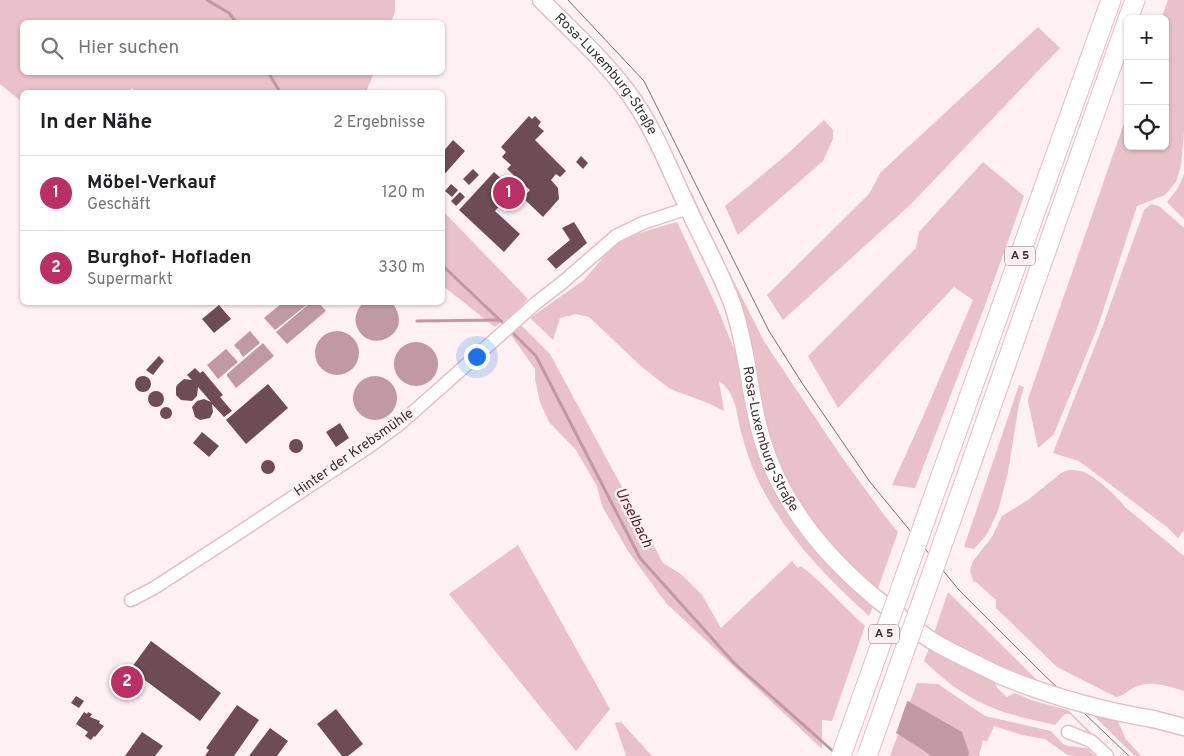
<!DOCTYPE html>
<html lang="de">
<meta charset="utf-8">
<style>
body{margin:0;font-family:Overpass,sans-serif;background:#f6f6f6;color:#202124}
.controls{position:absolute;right:15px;top:15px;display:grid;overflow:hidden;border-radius:8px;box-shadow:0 1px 4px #0004}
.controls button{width:45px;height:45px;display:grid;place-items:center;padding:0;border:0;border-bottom:1px solid #e0e0e0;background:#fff;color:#202124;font:25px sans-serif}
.you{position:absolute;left:476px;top:356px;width:18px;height:18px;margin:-12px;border:4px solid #fff;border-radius:50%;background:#1a73e8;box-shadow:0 0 0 8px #1a73e833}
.badge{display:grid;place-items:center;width:32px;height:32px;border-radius:50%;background:#bb2f65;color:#fff;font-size:16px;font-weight:700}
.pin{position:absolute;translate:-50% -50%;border:2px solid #fff;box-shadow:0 1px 5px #0006}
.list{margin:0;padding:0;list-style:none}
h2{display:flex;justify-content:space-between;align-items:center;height:65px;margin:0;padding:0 20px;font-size:21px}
h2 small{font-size:16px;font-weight:400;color:#757577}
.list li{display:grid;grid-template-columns:32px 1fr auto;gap:15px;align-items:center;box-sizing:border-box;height:75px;padding:0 20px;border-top:1px solid #e0e0e0}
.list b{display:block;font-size:19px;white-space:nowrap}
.list p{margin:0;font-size:16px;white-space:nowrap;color:#757577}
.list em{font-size:16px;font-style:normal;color:#757577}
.icon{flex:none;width:28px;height:28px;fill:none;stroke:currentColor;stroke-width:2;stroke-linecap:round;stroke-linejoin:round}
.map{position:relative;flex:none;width:1184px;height:756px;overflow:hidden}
.search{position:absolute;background:#fff;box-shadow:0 1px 4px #0004;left:20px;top:20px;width:425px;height:55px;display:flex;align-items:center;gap:12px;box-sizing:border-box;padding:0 18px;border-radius:8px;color:#757577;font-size:19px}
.panel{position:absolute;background:#fff;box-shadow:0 1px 4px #0004;left:20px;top:90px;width:425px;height:215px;border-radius:8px}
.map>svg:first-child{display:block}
</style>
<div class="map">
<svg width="1184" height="756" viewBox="0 0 1184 756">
<rect width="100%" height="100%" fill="#fef0f3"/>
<!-- green -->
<g fill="#e8c1ca">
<polygon points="0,0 395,0 395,12 391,22 22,22 22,72 374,73 366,92 136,92 132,88 128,92 22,92 22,102 0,84"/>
<polygon points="1168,0 1184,0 1184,132 1181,166 1176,182 1165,195 1137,206 1098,326 1054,434 1038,448 1028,401 1029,396 1128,112 1128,146 1165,146 1165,19 1161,19"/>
<polygon points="1038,27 1060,48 911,204 783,320 767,295 869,194 881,172"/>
<polygon points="824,120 833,130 833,139 823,161 738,235 725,206 785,156"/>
<polygon points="983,162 1024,196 984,308 915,488 892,485 926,410 973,300 954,287 838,408 808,356 916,248 919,232"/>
<polygon points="1184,174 1184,219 1167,202 1178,188"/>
<polygon points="691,191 716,246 765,343 841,456 884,515 898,532 877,591 828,544 787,487 764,427 688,193"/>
<polygon points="1151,204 1159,206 1184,228 1184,530 1178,538 1167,527 1079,461 1053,453 1102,328 1144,210"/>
<polygon points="443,211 528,299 514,314 495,327 443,286"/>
<path d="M677,222L717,307L739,361L756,445L874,604L869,616C825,576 783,533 757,478C751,465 746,450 742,435C736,416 738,394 719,381L724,411L708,403L670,389L642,367L589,317L576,314L560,318L553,340L530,318L584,280L619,239Z"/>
<path d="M520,324L550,354L663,563L682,575L702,595L721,628L792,561L798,568L801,566C824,584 843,606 865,626L832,721L822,720V749L666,603L628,551L602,506L597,486L576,450L549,422L540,402L535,379V369L511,335Z"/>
<polygon points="1019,385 1024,387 1019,404 1008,472 998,511 987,534 974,549 964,547"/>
<path d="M1069,470C1073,470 1077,470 1081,471C1094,475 1117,496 1125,507L1184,556V691C1168,686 1150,679 1133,688C1127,691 1124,696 1116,697L1057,667L996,608V600L975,581L974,583L970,570L973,561L992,537L1002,516L1028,500L1061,473Z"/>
<polygon points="518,545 610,709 576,751 449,594"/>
<polygon points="948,592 1037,680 986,660 984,662 934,633"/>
<path d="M930,646L993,680L998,689L1007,697L1015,693L1034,701L1068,710L1103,744L1102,746L1070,714H1065L1055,725C1031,719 1006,715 984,704C961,694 942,678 924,661Z"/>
<polygon points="917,683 938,684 985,716 1051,731 1063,744 1068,746 1087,748 1095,756 1073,756 1066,754 1045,739 1022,735 994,726 987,742 983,740 979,756 890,756"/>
<polygon points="1094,716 1118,721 1125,738 1141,756 1135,756"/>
<polygon points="621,722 652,756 626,756 615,723"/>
</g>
<!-- water -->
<g fill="#c099a2">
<polygon points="282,303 309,303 275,330 264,318"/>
<polygon points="310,303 319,303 326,311 287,344 276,332"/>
<path d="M363,303L393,304C416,336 365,357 356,324C354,316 358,308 363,303Z"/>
<polygon points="250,331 260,343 243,357 239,351 240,350 237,349 234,345"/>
<circle cx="337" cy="353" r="22"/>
<circle cx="416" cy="364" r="22"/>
<polygon points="263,343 274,356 236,388 227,376 227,374"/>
<polygon points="226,349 238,362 218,379 207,365"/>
<circle cx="375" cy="398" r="22"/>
<polygon points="899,696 962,732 969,753 968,756 931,756 923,750 863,712"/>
</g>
<!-- pier -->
<polygon fill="#fef0f3" points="864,694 899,694 908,699 895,736 862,715"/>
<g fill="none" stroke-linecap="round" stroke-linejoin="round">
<!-- stream -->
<g stroke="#c099a2" stroke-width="3">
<polyline points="207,0 229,13 236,22"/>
<polyline points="268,72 280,92"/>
<polyline points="442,265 505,325"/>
<polyline points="417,321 499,320"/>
<polyline points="509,329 536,356 640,558 735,664 835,753"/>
</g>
</g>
<!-- building -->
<g fill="#6e4c55">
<polygon points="529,116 532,119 535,116 541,122 538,126 544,131 535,140 566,171 560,177 556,174 551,180 558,188 559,199 543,217 523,198 530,190 507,169 511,165 502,157 506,152 501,147"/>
<polygon points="453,140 465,151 442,177 442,153"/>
<polygon points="581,156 588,163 583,169 576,162"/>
<polygon points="473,169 479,175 469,185 463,179"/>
<polygon points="494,172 514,190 495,211 520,234 504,252 459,210"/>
<polygon points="451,184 458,190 452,197 445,191"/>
<polygon points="460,192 465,197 456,206 451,201"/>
<polygon points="574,222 587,243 556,269 547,259 570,240 562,228"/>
<polygon points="219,305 231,319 214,333 202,319"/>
<polygon points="159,356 164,361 153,375 146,370"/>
<polygon points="195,368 200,373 203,371 223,395 220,397 232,411 224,417 212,404 213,412 210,418 200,420 195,417 192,407 197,401 204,399 211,402 198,387 197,396 192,401 181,400 176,395 176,387 178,384 184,379 192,380 187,375"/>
<circle cx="143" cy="384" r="8"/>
<polygon points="268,384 288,408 246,444 226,420"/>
<circle cx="156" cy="399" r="8"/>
<circle cx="166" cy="413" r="6"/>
<polygon points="340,423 349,438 336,447 326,432"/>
<polygon points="202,432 219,446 209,457 193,443"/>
<circle cx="296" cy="446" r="7"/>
<circle cx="268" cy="467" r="7"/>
<polygon points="151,641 221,693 200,721 142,678 127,699 114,690 120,682 115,678 124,666 129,671"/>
<polygon points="76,696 84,701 79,708 71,703"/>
<polygon points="237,705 259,720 234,756 205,756 209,750 206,748"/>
<polygon points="336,709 363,744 348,756 342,756 317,724"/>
<polygon points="84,712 87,714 88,712 92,714 90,717 100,721 99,723 104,726 95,737 94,736 91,740 85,736 88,732 76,724"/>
<polygon points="270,728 288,741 277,756 249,756"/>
<polygon points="142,732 163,746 155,756 125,756"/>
</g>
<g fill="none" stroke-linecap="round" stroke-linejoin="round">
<!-- minor casing -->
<g stroke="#e1bfc7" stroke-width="15">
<g id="minor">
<polyline points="131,600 154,588 231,538 370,446 401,423 536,303 563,282 616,236 643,223 688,208"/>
<polyline points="1068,732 1091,741 1107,756"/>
</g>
</g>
<!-- major casing -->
<g stroke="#e1bfc7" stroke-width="19">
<g id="major">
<path id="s1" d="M541,0C570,29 601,57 626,90C653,125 668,166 687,206C702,239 721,272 733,306C748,350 749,395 762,439C784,514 839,572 900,617C910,625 920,633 931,640C952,653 976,663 999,675"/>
<polyline points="1153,719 1184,727"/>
</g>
</g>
<!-- highway casing -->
<g stroke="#e1bfc7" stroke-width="21">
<g id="highway">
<polyline points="1128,19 1135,0"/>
<polyline points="928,512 1111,0"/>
<polyline points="951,520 1128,19"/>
</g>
</g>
<!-- minor -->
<use href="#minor" stroke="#fff" stroke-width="12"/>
<!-- major -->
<use href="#major" stroke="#fff" stroke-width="16"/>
<!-- highway -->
<use href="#highway" stroke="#fff" stroke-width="19"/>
<!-- tram -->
<polyline stroke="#7a6d70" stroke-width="1" points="568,0 644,81 769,331 802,383 870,482 959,590 1041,672 1129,756"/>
<!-- major-bridge casing -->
<g stroke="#e1bfc7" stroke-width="19" stroke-linecap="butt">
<path id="major-bridge" d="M999,675C1049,696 1100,710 1153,719"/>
</g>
<!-- highway-bridge casing -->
<g stroke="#e1bfc7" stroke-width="21" stroke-linecap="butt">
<g id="highway-bridge">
<polyline points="841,756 928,512"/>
<polyline points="867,756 951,520"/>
</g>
</g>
<!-- major-bridge -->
<use href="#major-bridge" stroke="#fff" stroke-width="16"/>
<!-- highway-bridge -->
<use href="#highway-bridge" stroke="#fff" stroke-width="19"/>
</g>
<g text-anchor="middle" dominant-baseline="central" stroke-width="5" stroke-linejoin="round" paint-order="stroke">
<!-- shield labels -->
<g fill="#fef0f3" stroke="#786b6e" stroke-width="1">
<rect x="1005" y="246.5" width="30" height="19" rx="4"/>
<rect x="869" y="624.5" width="30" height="19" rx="4"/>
</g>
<g font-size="12" font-weight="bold" fill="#3f3235">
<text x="1020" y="256">A 5</text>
<text x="884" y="634">A 5</text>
</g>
<!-- street labels -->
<g font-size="14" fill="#3f3235" stroke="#fef0f3">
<text stroke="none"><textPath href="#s1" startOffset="99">Rosa-Luxemburg-Straße</textPath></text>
<text stroke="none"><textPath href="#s1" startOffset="504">Rosa-Luxemburg-Straße</textPath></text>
<text transform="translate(354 453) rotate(-35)">Hinter der Krebsmühle</text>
</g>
<!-- water labels -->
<g font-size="15" font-style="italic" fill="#501e2e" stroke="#fef0f3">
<text transform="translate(633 518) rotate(63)">Urselbach</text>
</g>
</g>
</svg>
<div class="controls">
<button>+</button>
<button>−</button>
<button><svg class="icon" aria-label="locate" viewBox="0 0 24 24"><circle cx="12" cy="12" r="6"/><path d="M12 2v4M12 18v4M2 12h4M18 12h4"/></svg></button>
</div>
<div class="you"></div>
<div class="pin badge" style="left:509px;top:193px">1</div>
<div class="pin badge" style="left:127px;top:682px">2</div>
<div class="search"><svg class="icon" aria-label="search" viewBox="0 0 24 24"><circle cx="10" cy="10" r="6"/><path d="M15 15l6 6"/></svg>Hier suchen</div>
<section class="panel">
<h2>In der Nähe<small>2 Ergebnisse</small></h2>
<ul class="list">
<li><span class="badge">1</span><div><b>Möbel-Verkauf</b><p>Geschäft</p></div><em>120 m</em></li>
<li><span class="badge">2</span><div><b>Burghof- Hofladen</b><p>Supermarkt</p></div><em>330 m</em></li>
</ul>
</section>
</div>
